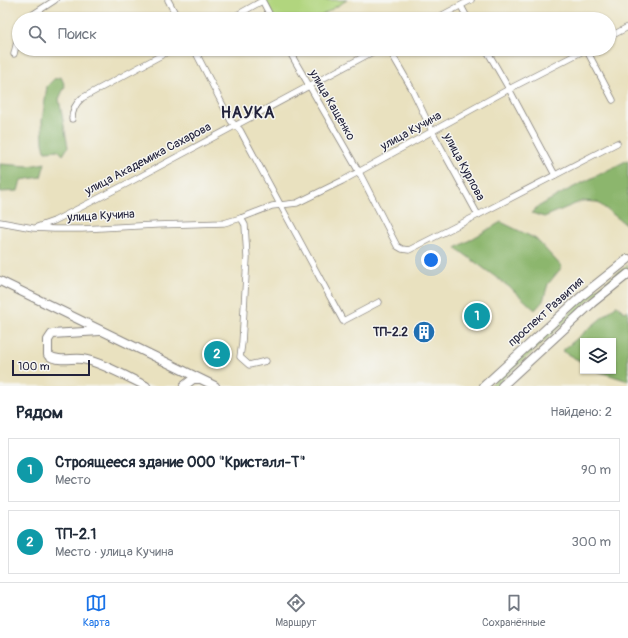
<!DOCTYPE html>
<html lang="ru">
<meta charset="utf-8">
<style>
body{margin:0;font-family:Pangolin,sans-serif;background:#f2f2f3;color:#1f2937}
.controls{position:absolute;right:12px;bottom:12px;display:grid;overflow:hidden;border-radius:0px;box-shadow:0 1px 3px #0004}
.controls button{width:36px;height:36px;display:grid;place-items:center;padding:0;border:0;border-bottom:1px solid #e0e1e3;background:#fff;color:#1f2937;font:20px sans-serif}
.scale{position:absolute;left:12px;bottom:10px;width:78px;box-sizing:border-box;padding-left:4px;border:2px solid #22223b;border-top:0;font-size:11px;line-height:14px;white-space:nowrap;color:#22223b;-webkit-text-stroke:3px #f6f6f2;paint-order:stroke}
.you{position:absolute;left:431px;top:260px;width:14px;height:14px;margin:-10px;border:3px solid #fff;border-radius:50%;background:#1a73e8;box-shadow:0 0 0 6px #1a73e833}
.badge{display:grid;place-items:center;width:26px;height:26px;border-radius:50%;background:#1a73e8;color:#fff;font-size:13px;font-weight:700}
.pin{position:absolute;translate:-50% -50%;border:2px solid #fff;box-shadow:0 1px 4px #0006}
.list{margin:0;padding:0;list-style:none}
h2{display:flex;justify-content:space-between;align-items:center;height:52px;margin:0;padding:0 16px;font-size:17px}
h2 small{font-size:13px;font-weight:400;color:#747a83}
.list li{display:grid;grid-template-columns:26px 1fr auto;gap:12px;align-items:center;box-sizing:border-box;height:64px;margin:0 8px 8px;padding:0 8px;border:1px solid #e0e1e3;border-radius:0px}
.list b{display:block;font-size:15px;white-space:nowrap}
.list p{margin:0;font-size:13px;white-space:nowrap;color:#747a83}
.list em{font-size:13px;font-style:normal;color:#747a83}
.icon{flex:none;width:22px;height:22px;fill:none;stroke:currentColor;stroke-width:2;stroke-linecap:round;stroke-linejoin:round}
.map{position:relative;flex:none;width:628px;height:386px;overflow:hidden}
.search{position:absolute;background:#fff;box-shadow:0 1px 3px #0004;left:12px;right:12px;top:12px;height:44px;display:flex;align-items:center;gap:10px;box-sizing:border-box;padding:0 14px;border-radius:22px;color:#747a83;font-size:15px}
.sheet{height:196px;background:#fff}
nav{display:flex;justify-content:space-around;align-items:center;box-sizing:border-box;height:56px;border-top:1px solid #e0e1e3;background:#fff;font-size:11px;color:#747a83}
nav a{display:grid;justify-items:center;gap:2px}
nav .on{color:#1a73e8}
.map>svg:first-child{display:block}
</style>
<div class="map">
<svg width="628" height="386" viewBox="0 0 628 386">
<rect width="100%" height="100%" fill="#f6f6f2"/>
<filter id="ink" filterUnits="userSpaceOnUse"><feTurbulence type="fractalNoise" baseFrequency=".025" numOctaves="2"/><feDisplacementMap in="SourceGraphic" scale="8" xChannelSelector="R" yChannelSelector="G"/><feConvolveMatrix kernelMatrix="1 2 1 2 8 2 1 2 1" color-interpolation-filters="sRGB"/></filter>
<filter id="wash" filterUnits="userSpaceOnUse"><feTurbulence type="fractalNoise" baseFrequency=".012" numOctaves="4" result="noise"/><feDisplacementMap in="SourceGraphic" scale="16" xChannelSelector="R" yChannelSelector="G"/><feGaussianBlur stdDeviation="0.9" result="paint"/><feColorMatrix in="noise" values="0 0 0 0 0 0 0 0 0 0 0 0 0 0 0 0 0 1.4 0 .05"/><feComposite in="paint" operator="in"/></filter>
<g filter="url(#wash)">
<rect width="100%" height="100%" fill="#e9e1bf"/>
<!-- green -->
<g fill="#b1d57e" stroke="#6a7c5c">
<polygon points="265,0 347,0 316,19 274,19"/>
<polygon points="628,265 628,269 589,300 495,386 490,386 587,297"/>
</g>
<!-- forest -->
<g fill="#8cb66d" stroke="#576c54">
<polygon points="61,77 65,86 59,99 68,147 63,155 58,150 45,151 43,143 42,121 47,86 54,79"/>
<polygon points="628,160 628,226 597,202 582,201 544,217 532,213 536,208 564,192"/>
<polygon points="45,163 41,177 21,180 18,191 0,192 0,164 29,166"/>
<polygon points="501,222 536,239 562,267 548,284 543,301 535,310 512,289 456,248"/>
<polygon points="617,305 624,312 628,310 628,381 597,371 613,371 613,341 583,341 583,363 562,351"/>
</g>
</g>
<g filter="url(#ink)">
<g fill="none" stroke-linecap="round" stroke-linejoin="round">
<!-- street casing -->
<g stroke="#86827d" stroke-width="7">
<g id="street">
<polyline points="168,0 178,19"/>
<polyline points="262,0 272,19"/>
<polyline points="461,6 468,19"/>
<polyline points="29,19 32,15 55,0"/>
<polyline points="230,19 262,1"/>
<polyline points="435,19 471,0"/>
<polyline points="609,37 628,27"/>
<polyline points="194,49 231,121 240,130 343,321 379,302"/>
<polyline points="288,49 359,172 397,246 402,249 409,250 478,215 432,131 412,89 389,49"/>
<polyline points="486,49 509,89 555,175"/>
<polyline points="586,49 613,100"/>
<polyline points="14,54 19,33"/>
<path d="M72,119C72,110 75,104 82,98L173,49"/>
<polyline points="478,215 617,143"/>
<polyline points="241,218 245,225 247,258 242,343 240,357 249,365 266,361"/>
<polyline points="0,222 33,228 54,229 82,229 156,225 224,223 241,218 272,206 297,203 342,181 509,89 587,49"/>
<polyline points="37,227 54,221 132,181 378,49"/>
</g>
</g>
<!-- secondary casing -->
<g stroke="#86827d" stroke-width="10">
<g id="secondary">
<polyline points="0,281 215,386"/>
<path d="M100,331L52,334L48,340V355C57,362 71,358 82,359C99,361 129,378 146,386"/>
<polyline points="184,386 193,379 199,379"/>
<polyline points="484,386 584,294 628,259"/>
<polyline points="502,386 592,303 628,274"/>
</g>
</g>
<!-- street -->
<use href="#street" stroke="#fff" stroke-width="5.5"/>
<!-- secondary -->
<use href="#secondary" stroke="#fff" stroke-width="8"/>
</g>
</g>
<!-- icons -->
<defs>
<g id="building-disc" transform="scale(1.15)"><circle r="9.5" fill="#1f6fb2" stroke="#f6f6f2"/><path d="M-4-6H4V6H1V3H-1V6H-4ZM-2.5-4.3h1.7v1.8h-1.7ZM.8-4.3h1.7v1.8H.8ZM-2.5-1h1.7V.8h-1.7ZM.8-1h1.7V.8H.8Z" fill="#fff"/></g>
</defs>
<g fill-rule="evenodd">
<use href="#building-disc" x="424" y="332"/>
</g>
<g text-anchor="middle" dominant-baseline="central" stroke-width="3" stroke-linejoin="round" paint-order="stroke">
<!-- street labels -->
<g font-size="12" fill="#22223b" stroke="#f6f6f2">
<text transform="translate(332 105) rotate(60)">улица Кащенко</text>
<text transform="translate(411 131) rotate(-29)">улица Кучина</text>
<text transform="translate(148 159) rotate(-28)">улица Академика Сахарова</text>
<text transform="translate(464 167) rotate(62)">улица Курлова</text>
<text transform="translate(101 216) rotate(-3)">улица Кучина</text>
<text transform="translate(546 312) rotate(-42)">проспект Развития</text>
</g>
<!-- poi labels -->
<g font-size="12" font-weight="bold" fill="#22223b" stroke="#f6f6f2" text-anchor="end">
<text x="408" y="332">ТП-2.2</text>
</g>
<!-- district labels -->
<g font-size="16" font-weight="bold" letter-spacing="1" fill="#22223b" stroke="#f6f6f2">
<text x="248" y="113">НАУКА</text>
</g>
</g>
</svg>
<div class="controls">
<button><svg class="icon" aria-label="layers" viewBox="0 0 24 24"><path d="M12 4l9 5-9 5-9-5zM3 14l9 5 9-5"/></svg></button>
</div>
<div class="scale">100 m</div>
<div class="you"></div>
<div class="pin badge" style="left:477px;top:316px;background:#0f9aa8">1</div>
<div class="pin badge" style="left:217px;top:354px;background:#0f9aa8">2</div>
<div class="search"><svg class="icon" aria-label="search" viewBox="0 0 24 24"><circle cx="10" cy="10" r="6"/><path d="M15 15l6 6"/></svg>Поиск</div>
</div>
<section class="sheet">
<h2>Рядом<small>Найдено: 2</small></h2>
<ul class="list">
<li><span class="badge" style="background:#0f9aa8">1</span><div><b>Строящееся здание ООО &quot;Кристалл-Т&quot;</b><p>Место</p></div><em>90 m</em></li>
<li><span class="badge" style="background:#0f9aa8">2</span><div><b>ТП-2.1</b><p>Место · улица Кучина</p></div><em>300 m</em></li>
</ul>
</section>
<nav>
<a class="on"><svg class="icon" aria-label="map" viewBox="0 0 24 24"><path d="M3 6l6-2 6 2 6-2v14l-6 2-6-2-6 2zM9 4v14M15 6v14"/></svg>Карта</a>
<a><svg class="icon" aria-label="directions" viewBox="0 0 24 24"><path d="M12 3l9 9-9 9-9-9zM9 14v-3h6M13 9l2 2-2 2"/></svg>Маршрут</a>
<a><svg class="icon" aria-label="saved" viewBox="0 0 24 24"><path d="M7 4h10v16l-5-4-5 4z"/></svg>Сохранённые</a>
</nav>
